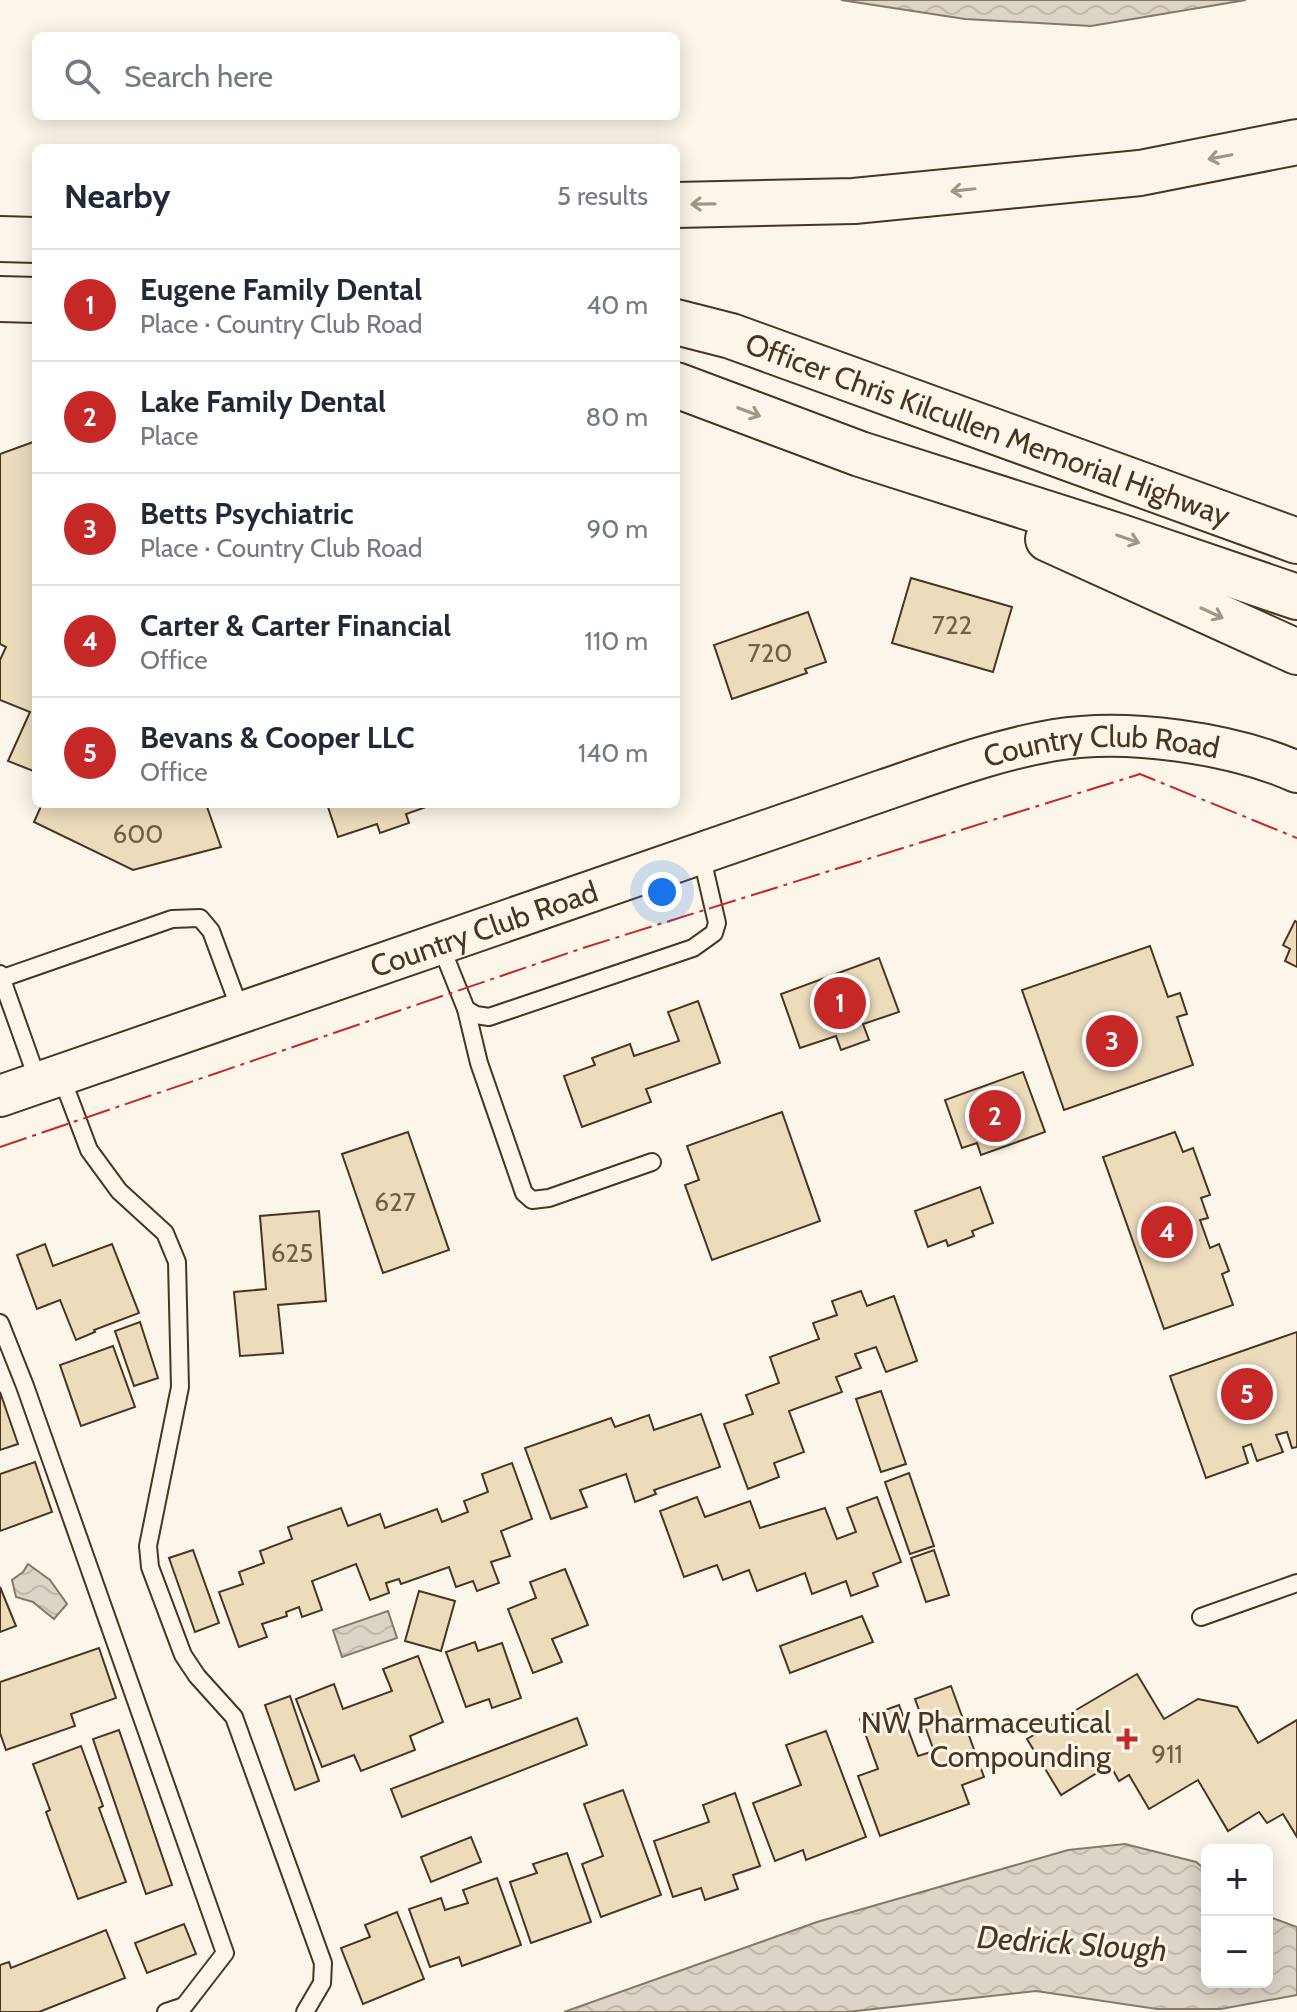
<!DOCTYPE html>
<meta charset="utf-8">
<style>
body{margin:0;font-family:Cabin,sans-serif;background:#f2f2f3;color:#1f2937}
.controls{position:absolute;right:24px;bottom:24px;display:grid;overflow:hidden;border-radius:12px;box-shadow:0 4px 20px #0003}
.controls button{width:72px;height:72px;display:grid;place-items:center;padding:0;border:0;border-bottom:2px solid #e0e1e3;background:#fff;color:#1f2937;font:40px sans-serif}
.you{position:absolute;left:662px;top:892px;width:28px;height:28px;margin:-20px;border:6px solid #fff;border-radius:50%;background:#1a73e8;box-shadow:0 0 0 12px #1a73e833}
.badge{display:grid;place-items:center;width:52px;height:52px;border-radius:50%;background:#c62828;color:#fff;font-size:26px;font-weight:700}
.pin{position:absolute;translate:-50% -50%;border:4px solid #fff;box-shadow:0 2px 8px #0006}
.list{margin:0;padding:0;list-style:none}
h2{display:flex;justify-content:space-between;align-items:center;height:104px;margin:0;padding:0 32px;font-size:34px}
h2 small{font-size:26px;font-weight:400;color:#747a83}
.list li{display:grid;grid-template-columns:52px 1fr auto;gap:24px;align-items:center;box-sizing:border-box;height:112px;padding:0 32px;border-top:2px solid #e0e1e3}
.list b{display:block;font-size:30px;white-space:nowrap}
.list p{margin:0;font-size:26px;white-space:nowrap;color:#747a83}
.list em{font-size:26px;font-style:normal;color:#747a83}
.icon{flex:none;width:44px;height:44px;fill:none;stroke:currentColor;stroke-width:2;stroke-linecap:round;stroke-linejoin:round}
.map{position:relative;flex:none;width:1297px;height:2012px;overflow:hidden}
.search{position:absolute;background:#fff;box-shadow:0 4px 20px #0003;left:32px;top:32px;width:648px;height:88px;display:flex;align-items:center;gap:20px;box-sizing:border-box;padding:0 28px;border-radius:12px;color:#747a83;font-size:30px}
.panel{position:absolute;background:#fff;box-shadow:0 4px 20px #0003;left:32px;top:144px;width:648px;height:664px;border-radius:12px}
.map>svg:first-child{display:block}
</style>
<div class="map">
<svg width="1297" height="2012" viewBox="0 0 1297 2012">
<defs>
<pattern id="water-waves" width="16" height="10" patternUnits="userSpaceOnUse" patternTransform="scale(2)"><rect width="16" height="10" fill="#dcd4c6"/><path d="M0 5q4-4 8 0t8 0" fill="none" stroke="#beb7aa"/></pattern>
</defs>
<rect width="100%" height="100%" fill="#fbf6e9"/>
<!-- water -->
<g fill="url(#water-waves)" stroke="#887966" stroke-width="2">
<polygon points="841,0 1246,0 1091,26 965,19"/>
<polygon points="28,1564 50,1580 67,1604 54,1619 33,1602 16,1597 12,1580 23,1572"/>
<polygon points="388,1611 397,1638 342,1657 333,1630"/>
<polygon points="1125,1844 1196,1862 1207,1871 1207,1982 1267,1982 1267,1916 1297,1927 1297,1995 1221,2009 1157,2009 1036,1991 847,2012 564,2012 817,1922 1068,1850"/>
</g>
<!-- building -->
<g fill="#ecdcbc" stroke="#4a3520" stroke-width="2">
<polygon points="36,441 36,772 8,761 30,712 0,700 0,660 6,647 0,644 0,454"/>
<polygon points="911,578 1012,607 993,672 892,643"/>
<polygon points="808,612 826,662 805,669 807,673 732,699 714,645"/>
<polygon points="42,804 206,804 221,847 133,870 34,822"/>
<polygon points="327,804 428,804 429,806 406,814 409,823 380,833 377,824 338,837"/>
<polygon points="1295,921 1297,922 1297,967 1285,961 1290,949 1283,945"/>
<polygon points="1150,946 1168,997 1180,993 1187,1014 1177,1017 1193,1065 1064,1110 1022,990"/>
<polygon points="879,958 899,1012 863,1024 869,1040 841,1050 836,1036 800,1048 781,994"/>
<polygon points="698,1001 720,1063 646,1089 651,1102 582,1127 564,1076 595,1065 592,1058 630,1044 634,1056 679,1041 668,1012"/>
<polygon points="1023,1072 1045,1132 981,1155 977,1143 962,1148 945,1100"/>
<polygon points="782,1112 820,1221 712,1260 685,1185 699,1180 687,1146"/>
<polygon points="408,1132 449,1250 383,1273 342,1154"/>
<polygon points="1175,1132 1183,1152 1193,1148 1210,1195 1201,1198 1208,1218 1200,1220 1210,1248 1219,1244 1229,1271 1222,1274 1233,1305 1164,1329 1103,1157"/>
<polygon points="980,1187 993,1223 972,1231 974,1236 948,1246 946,1240 928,1247 915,1211"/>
<polygon points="319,1211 326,1301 278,1305 283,1353 240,1356 234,1292 266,1289 260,1216"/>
<polygon points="45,1244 53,1266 112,1244 139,1313 94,1330 95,1332 76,1340 60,1300 37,1309 17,1255"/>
<polygon points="861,1291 867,1306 894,1296 917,1361 886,1372 876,1347 855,1354 861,1368 836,1377 842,1392 789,1411 804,1452 774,1463 779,1477 748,1489 724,1424 753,1414 746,1395 779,1383 770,1357 819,1339 813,1323 837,1315 832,1301"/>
<polygon points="140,1322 158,1378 134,1386 115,1331"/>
<polygon points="1297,1332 1297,1447 1292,1448 1287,1432 1276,1435 1283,1452 1257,1461 1251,1444 1243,1447 1248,1463 1206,1478 1170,1376"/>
<polygon points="113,1346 135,1407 81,1426 60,1365"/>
<polygon points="881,1391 906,1464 881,1472 856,1399"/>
<polygon points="0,1392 18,1444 0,1450"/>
<polygon points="701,1414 720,1467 654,1490 656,1494 635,1502 626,1474 580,1490 587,1507 551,1519 525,1448 611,1418 615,1427 649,1415 654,1430"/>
<polygon points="35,1462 52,1512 0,1531 0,1474"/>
<polygon points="512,1463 532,1519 501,1531 510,1556 491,1562 499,1583 477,1591 473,1581 456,1587 449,1567 401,1584 399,1579 386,1583 389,1593 370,1600 356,1564 312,1581 322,1610 302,1617 299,1607 286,1612 287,1616 262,1624 267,1637 239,1647 219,1592 243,1584 239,1572 264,1563 260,1551 292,1539 288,1527 341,1508 348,1526 380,1514 385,1528 437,1509 442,1522 468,1512 464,1501 488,1492 482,1474"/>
<polygon points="909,1473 934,1546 910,1554 885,1482"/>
<polygon points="697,1497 705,1517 750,1501 760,1528 825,1508 837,1539 856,1532 847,1508 877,1497 901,1562 873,1573 878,1586 851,1596 846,1581 812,1594 805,1573 757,1591 749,1570 723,1580 717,1565 684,1577 660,1511"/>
<polygon points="193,1550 219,1623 195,1632 169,1558"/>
<polygon points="934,1550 949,1595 926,1602 911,1558"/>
<polygon points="565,1569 588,1625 552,1639 562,1662 533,1673 508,1609 536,1598 530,1582"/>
<polygon points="0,1587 16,1626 0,1632"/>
<polygon points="419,1591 455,1601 441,1651 405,1641"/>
<polygon points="862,1616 873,1642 790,1673 780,1646"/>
<polygon points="475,1642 478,1651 502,1643 521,1698 492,1708 489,1699 466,1707 446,1652"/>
<polygon points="99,1648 116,1698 71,1714 75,1726 6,1750 0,1733 0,1682"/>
<polygon points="418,1656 443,1722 410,1736 415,1750 361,1771 354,1755 322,1767 296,1699 334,1684 343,1709 392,1691 383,1669"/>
<polygon points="1137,1674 1164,1719 1198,1699 1237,1707 1258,1743 1297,1720 1297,1837 1283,1814 1267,1823 1259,1812 1228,1831 1198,1780 1149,1809 1129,1775 1119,1781 1110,1765 1061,1795 1027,1739"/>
<polygon points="951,1686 984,1777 962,1785 969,1804 880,1836 858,1776 878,1769 860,1719 899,1705 918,1756 934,1751 915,1699"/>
<polygon points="290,1696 319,1781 295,1790 265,1705"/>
<polygon points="577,1718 587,1745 402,1817 391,1789"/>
<polygon points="119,1730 172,1885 146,1894 93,1739"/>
<polygon points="826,1731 866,1837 806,1860 803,1850 775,1861 753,1803 801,1785 786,1745"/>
<polygon points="81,1746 103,1806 99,1808 126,1882 78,1899 46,1812 50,1810 33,1764"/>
<polygon points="623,1790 661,1895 601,1917 582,1864 603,1856 584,1804"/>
<polygon points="735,1793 760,1866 733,1875 738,1889 705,1900 701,1888 673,1897 654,1841 709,1822 703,1805"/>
<polygon points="471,1837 481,1862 431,1882 421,1857"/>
<polygon points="567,1853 591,1922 531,1943 510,1882 537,1873 533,1864"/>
<polygon points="497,1878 521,1945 462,1966 459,1957 430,1967 409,1909 441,1898 445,1910 468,1903 463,1890"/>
<polygon points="397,1912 424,1979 363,2004 341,1948 370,1937 365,1925"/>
<polygon points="184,1924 196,1954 147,1973 135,1943"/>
<polygon points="106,1930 125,1978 39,2012 0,2012 0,1965 9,1962 11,1968"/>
</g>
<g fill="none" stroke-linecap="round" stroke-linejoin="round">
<!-- service casing -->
<g stroke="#4a3520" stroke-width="20">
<g id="service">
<polyline points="440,944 466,1009 476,1015 489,1017 693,948 714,933 717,923 701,854"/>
<polyline points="0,974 38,1081"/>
<polyline points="0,979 172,919 200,918 211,931 241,1012"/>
<polyline points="466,1009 479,1063 524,1193 532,1200 549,1198 652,1162"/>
<polyline points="61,1076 89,1150 119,1191 165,1233 177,1262 180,1387 148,1546 150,1567 183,1655 197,1676 234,1717 323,1963 322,1983 305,2012"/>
<polyline points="0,1323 25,1386 225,1953 184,2006 166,2012"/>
<polyline points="1201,1617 1297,1583"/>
</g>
</g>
<!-- tertiary casing -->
<g stroke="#4a3520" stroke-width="44">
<g id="tertiary">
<path id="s1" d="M0,1096L884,790C940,771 996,750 1055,740C1127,728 1231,743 1297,772"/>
</g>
</g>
<!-- motorway casing -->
<g stroke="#4a3520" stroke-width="48">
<g id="motorway">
<polyline points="676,205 854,201 1140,173 1297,142"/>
<polyline points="0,239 36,240"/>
<polyline points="0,299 36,300"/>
<path id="s2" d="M676,322L731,336L1297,541"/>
<polyline points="676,385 860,454 1121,537 1297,597"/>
<polyline points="1048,539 1297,652"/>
</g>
</g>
<!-- service -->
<use href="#service" stroke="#fbf6e9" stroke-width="16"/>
<!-- tertiary -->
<use href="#tertiary" stroke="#fbf6e9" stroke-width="40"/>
<!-- motorway -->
<use href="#motorway" stroke="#fbf6e9" stroke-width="44"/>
<!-- power -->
<polyline stroke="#c62828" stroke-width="2" stroke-dasharray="28 6 4 6" stroke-linecap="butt" points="0,1147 583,948 1140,774 1297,838"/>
</g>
<!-- one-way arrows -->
<defs><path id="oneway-shaft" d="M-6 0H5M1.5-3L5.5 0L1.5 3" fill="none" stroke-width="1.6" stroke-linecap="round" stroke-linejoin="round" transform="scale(2)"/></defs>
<g stroke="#a29684">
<use href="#oneway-shaft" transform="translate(1220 157) rotate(169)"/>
<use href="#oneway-shaft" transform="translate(963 190) rotate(174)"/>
<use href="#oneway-shaft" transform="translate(703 204) rotate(179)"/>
<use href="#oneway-shaft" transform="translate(749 412) rotate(21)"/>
<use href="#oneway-shaft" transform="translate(1128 539) rotate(19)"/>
<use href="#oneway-shaft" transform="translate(1212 613) rotate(25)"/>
</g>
<!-- markers -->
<path fill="#c62828" stroke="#fbf6e9" stroke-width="3" d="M1123 1727h8v8h8v8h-8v8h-8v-8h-8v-8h8z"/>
<g text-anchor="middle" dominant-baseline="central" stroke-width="6" stroke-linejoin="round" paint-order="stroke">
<!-- number labels -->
<g font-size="26" fill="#725f47">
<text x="952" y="625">722</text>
<text x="770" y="653">720</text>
<text x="138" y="834">600</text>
<text x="395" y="1202">627</text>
<text x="292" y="1253">625</text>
<text x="1167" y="1754">911</text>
</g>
<!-- street labels -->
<g font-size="30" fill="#4a3520" stroke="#fbf6e9">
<text stroke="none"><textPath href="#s2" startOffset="330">Officer Chris Kilcullen Memorial Highway</textPath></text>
<text stroke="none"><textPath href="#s1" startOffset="1160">Country Club Road</textPath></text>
<text stroke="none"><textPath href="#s1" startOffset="512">Country Club Road</textPath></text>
</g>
<!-- poi labels -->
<g font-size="30" fill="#4a3520" stroke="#fbf6e9" text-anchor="end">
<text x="1111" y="1722">NW Pharmaceutical<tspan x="1111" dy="34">Compounding</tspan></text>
</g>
<!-- water labels -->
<g font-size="32" font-style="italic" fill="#4a3520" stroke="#fbf6e9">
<text transform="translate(1072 1943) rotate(4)">Dedrick Slough</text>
</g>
</g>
</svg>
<div class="controls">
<button>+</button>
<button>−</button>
</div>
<div class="you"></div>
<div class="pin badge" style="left:840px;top:1003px">1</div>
<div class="pin badge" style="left:995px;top:1116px">2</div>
<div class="pin badge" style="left:1112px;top:1041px">3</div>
<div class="pin badge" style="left:1167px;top:1232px">4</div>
<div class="pin badge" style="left:1247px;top:1394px">5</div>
<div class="search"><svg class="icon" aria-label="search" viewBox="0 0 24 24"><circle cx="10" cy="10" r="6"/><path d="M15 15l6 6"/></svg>Search here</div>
<section class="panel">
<h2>Nearby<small>5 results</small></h2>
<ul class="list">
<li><span class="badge">1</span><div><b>Eugene Family Dental</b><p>Place · Country Club Road</p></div><em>40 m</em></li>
<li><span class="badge">2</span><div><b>Lake Family Dental</b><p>Place</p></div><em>80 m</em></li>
<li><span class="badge">3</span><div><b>Betts Psychiatric</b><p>Place · Country Club Road</p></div><em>90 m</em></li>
<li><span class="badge">4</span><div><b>Carter &amp; Carter Financial</b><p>Office</p></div><em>110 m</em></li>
<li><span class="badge">5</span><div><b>Bevans &amp; Cooper LLC</b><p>Office</p></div><em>140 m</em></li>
</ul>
</section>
</div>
